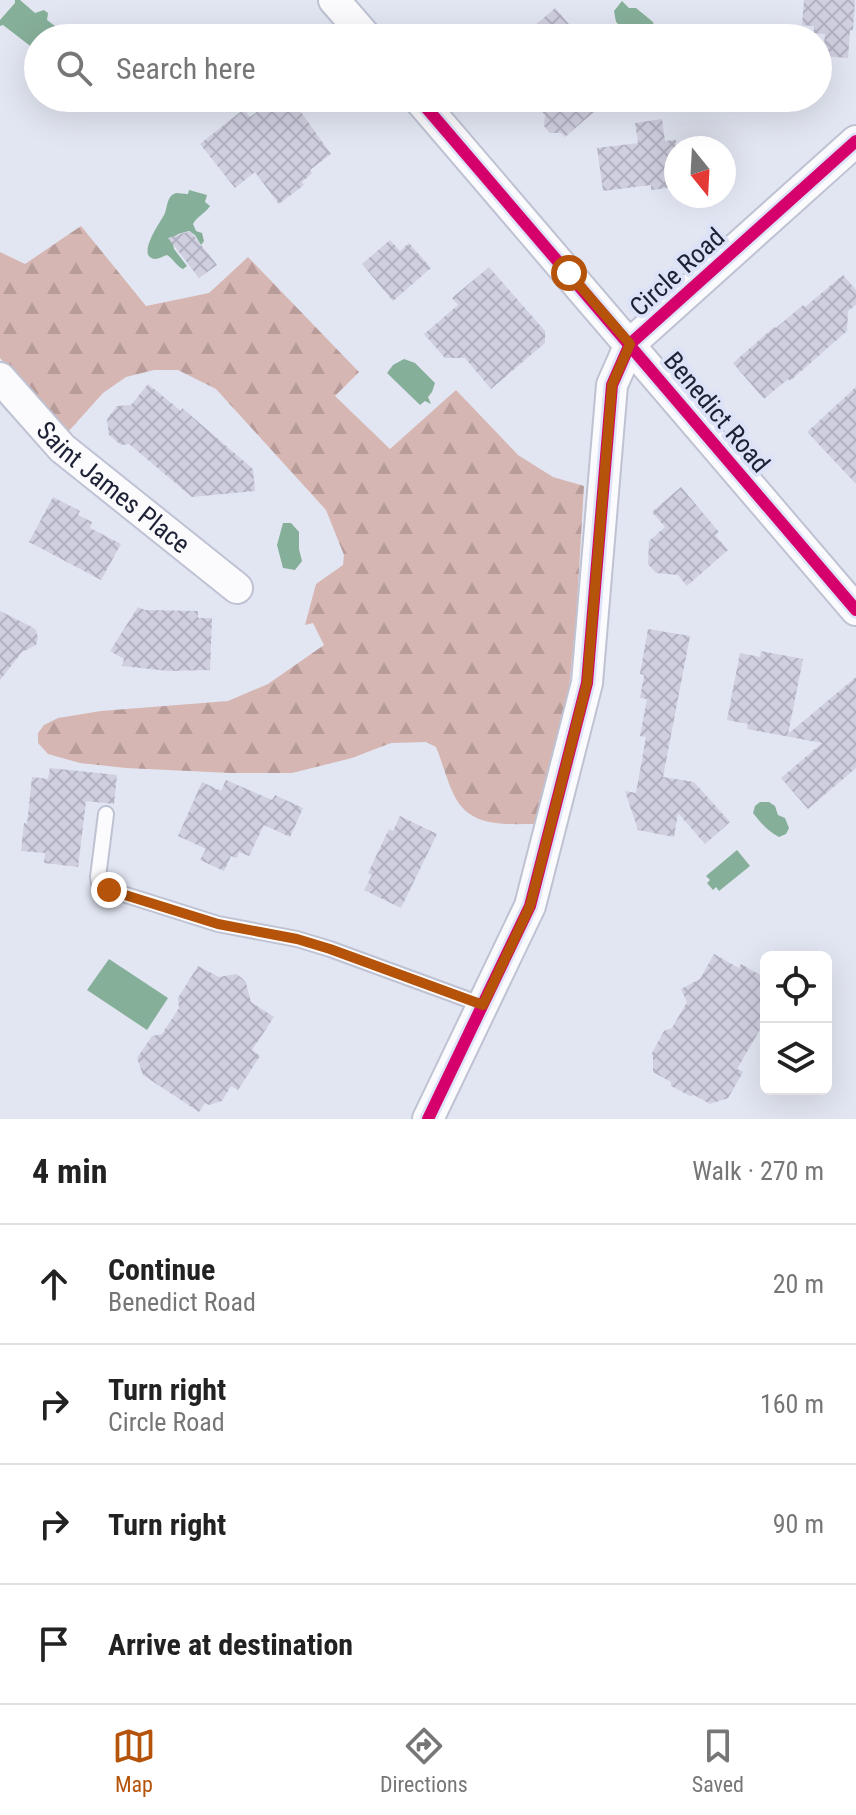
<!DOCTYPE html>
<meta charset="utf-8">
<style>
body{margin:0;font-family:"Roboto Condensed",sans-serif;background:#f2f2f2;color:#222}
.controls{position:absolute;right:24px;bottom:24px;display:grid;overflow:hidden;border-radius:12px;box-shadow:0 8px 32px #0002}
.controls button{width:72px;height:72px;display:grid;place-items:center;padding:0;border:0;border-bottom:2px solid #e0e0e0;background:#fff;color:#222;font:40px sans-serif}
.compass{position:absolute;left:664px;top:136px;width:72px;height:72px;border-radius:50%;background:#fff;box-shadow:0 8px 32px #0002;rotate:162deg}
.stop{position:absolute;width:24px;height:24px;margin:-18px;border:6px solid #b45309;border-radius:50%;background:#fff}
.stop.end{background:#b45309;border-color:#fff;box-shadow:0 2px 8px #0008}
.list{margin:0;padding:0;list-style:none}
h2{display:flex;justify-content:space-between;align-items:center;height:104px;margin:0;padding:0 32px;font-size:34px}
h2 small{font-size:26px;font-weight:400;color:#767676}
.list li{display:grid;grid-template-columns:52px 1fr auto;gap:24px;align-items:center;box-sizing:border-box;height:120px;padding:0 32px;border-top:2px solid #e0e0e0}
.list b{display:block;font-size:30px;white-space:nowrap}
.list p{margin:0;font-size:26px;white-space:nowrap;color:#767676}
.list em{font-size:26px;font-style:normal;color:#767676}
.icon{flex:none;width:44px;height:44px;fill:none;stroke:currentColor;stroke-width:2;stroke-linecap:round;stroke-linejoin:round}
.map{position:relative;flex:none;width:856px;height:1119px;overflow:hidden}
.search{position:absolute;background:#fff;box-shadow:0 8px 32px #0002;left:24px;right:24px;top:24px;height:88px;display:flex;align-items:center;gap:20px;box-sizing:border-box;padding:0 28px;border-radius:44px;color:#767676;font-size:30px}
.sheet{height:584px;background:#fff}
nav{display:flex;justify-content:space-around;align-items:center;box-sizing:border-box;height:112px;border-top:2px solid #e0e0e0;background:#fff;font-size:22px;color:#767676}
nav a{display:grid;justify-items:center;gap:4px}
nav .on{color:#b45309}
.map>svg:first-child{display:block}
</style>
<div class="map">
<svg width="856" height="1119" viewBox="0 0 856 1119">
<defs>
<pattern id="forest-firs" width="22" height="20" patternUnits="userSpaceOnUse" patternTransform="scale(2)"><rect width="22" height="20" fill="#d6b6b2"/><path d="M5 1l3.5 6h-7zM16 11l3.5 6h-7z" fill="#b79c9a"/></pattern>
<pattern id="building-cross-hatch" width="8" height="8" patternUnits="userSpaceOnUse" patternTransform="scale(2)"><rect width="8" height="8" fill="#d0cfe0"/><path d="M0 0l8 8M0 8l8-8" fill="none" stroke="#b2b1c1"/></pattern>
</defs>
<rect width="100%" height="100%" fill="#e2e6f2"/>
<!-- forest -->
<path fill="url(#forest-firs)" d="M81,226L146,306L209,293L248,257L359,372L335,396L390,449L456,390L518,455L553,477L584,486L576,620L565,727L534,824C510,824 478,827 461,806C450,794 443,763 436,747L426,742L391,743L352,758L292,773H230L126,768L80,763L48,754L38,743V733L44,725L58,718L101,711L228,701L268,684L324,645L313,623L305,625L316,584L343,565L344,555L326,510L216,389L178,370H154L126,377L103,393L67,433L0,358V252L25,264Z"/>
<!-- water -->
<g fill="#86af99">
<polygon points="15,0 20,0 35,13 44,10 48,13 47,20 63,32 64,38 38,38 38,52 3,25 0,26 0,20 15,3"/>
<polygon points="622,1 629,8 636,8 653,22 654,26 651,31 655,38 633,38 616,22 614,11"/>
<path d="M189,190L207,195L205,202L210,206C205,214 197,216 193,224L196,231L202,233L204,241L201,245L195,235L189,231L178,234L172,239L174,249L187,266L183,269C176,266 174,259 167,255C163,256 159,259 155,259C135,257 161,221 164,215C168,208 166,196 176,193C177,193 186,194 188,194Z"/>
<polygon points="404,359 415,363 435,383 432,392 428,397 431,404 425,401 420,405 387,373 393,365"/>
<polygon points="283,523 291,523 299,532 299,549 302,561 295,570 283,568 277,545"/>
<path d="M760,802H769L775,806L778,815L785,818L789,828L786,834L779,837C767,831 761,823 753,813L755,806Z"/>
<polygon points="737,850 750,866 719,891 716,887 713,890 707,883 710,880 706,876"/>
<polygon points="109,959 168,998 147,1030 87,990"/>
</g>
<!-- building -->
<g fill="url(#building-cross-hatch)">
<polygon points="804,0 855,0 853,31 850,30 848,58 823,56 825,34 814,33 814,26 802,25"/>
<polygon points="555,8 581,38 521,38"/>
<polygon points="276,98 291,98 331,154 310,170 312,173 302,182 304,185 279,204 255,172 235,188 200,144 244,109 250,117"/>
<polygon points="530,98 610,98 565,137 561,133 550,133 544,126 545,115"/>
<polygon points="662,119 665,141 676,140 676,187 651,190 651,185 603,191 597,148 638,143 635,123"/>
<polygon points="190,231 217,265 199,278 168,238"/>
<polygon points="390,240 400,251 409,243 431,268 393,301 362,264"/>
<polygon points="489,267 545,331 545,343 491,389 465,358 445,358 424,334 458,305 452,298"/>
<polygon points="843,275 856,290 856,305 848,311 847,331 790,381 788,379 764,399 733,363 774,327 776,328 803,305 805,307"/>
<polygon points="148,384 181,411 182,408 253,469 255,491 192,497 129,444 121,445 109,435 107,419 117,406 131,405"/>
<polygon points="856,387 856,484 807,432"/>
<polygon points="681,487 719,532 715,535 728,550 687,586 678,575 656,573 648,564 649,541 665,527 652,512"/>
<polygon points="53,497 80,511 78,515 92,522 90,528 121,544 101,580 29,542"/>
<polygon points="138,607 145,610 198,611 198,618 212,618 210,670 168,671 122,666 124,659 110,651"/>
<polygon points="0,611 32,627 36,630 38,638 36,645 22,652 0,680"/>
<polygon points="648,629 690,636 663,777 694,782 730,822 705,844 678,813 674,837 638,830 625,791 636,793 646,737 640,736 647,699 640,698 644,675 640,674"/>
<polygon points="761,651 803,659 788,734 856,677 856,768 808,809 781,778 822,743 747,729 748,724 727,720 740,653 760,657"/>
<polygon points="50,768 117,775 114,804 86,801 78,867 44,863 45,853 21,851 24,823 27,824 32,777 48,779"/>
<polygon points="226,780 272,800 275,795 303,808 290,837 264,825 249,856 239,852 237,858 231,856 224,871 200,860 206,849 178,836 202,782 221,791"/>
<polygon points="400,816 437,834 401,908 364,890 372,875 368,873 389,829 393,831"/>
<polygon points="714,954 739,968 741,964 766,978 766,1019 737,1069 743,1072 728,1098 710,1104 694,1095 690,1096 671,1086 671,1082 653,1072 653,1058 652,1053 664,1031 672,1028 687,1002 681,989 700,979"/>
<polygon points="198,966 219,977 236,974 242,978 246,983 251,1002 274,1017 252,1050 260,1056 238,1090 231,1086 222,1101 209,1105 205,1103 199,1112 143,1075 137,1058 152,1036 162,1034 179,1008 178,998"/>
</g>
<g fill="none" stroke-linecap="round" stroke-linejoin="round">
<!-- lane casing -->
<g stroke="#bec2d2" stroke-width="18">
<polyline id="lane" points="106,814 98,877 99,884 104,888 218,924 297,939 330,949 483,1005"/>
</g>
<!-- street casing -->
<g stroke="#bec2d2" stroke-width="34">
<g id="street">
<polyline points="334,0 367,38"/>
<polyline points="418,98 856,610"/>
<path id="s1" d="M0,378L62,448L237,588"/>
<polyline points="428,1119 530,906 587,683 612,385 630,344 856,141"/>
</g>
</g>
<!-- lane -->
<use href="#lane" stroke="#fbfbfd" stroke-width="14"/>
<!-- street -->
<use href="#street" stroke="#fbfbfd" stroke-width="30"/>
<!-- cycleway casing -->
<g stroke="#dce2f8" stroke-width="17">
<g id="cycleway">
<polyline points="418,98 856,610"/>
<polyline points="428,1119 530,906 587,683 612,385 630,344 856,141"/>
</g>
</g>
<!-- cycleway -->
<use href="#cycleway" stroke="#d6006c" stroke-width="12"/>
</g>
<g fill="none" stroke-linecap="round" stroke-linejoin="round">
<!-- route -->
<polyline stroke="#b45309" stroke-width="10" points="109,890 218,924 297,939 330,949 483,1005 530,906 587,683 612,385 630,344 569,273"/>
</g>
<g text-anchor="middle" dominant-baseline="central" stroke-width="8" stroke-linejoin="round" paint-order="stroke">
<!-- street labels -->
<g font-size="26" fill="#1d2135" stroke="#dce2f8">
<text transform="translate(677 272) rotate(-42)">Circle Road</text>
<text transform="translate(717 412) rotate(50)">Benedict Road</text>
<text stroke="none"><textPath href="#s1" startOffset="158">Saint James Place</textPath></text>
</g>
</g>
</svg>
<div class="controls">
<button><svg class="icon" aria-label="locate" viewBox="0 0 24 24"><circle cx="12" cy="12" r="6"/><path d="M12 2v4M12 18v4M2 12h4M18 12h4"/></svg></button>
<button><svg class="icon" aria-label="layers" viewBox="0 0 24 24"><path d="M12 4l9 5-9 5-9-5zM3 14l9 5 9-5"/></svg></button>
</div>
<svg class="compass" viewBox="-18 -18 36 36"><path d="M0-13l5 13h-10z" fill="#e53935"/><path d="M0 13l5-13h-10z" fill="#767676"/></svg>
<div class="stop" style="left:569px;top:273px"></div>
<div class="stop end" style="left:109px;top:890px"></div>
<div class="search"><svg class="icon" aria-label="search" viewBox="0 0 24 24"><circle cx="10" cy="10" r="6"/><path d="M15 15l6 6"/></svg>Search here</div>
</div>
<section class="sheet">
<h2>4 min<small>Walk · 270 m</small></h2>
<ul class="list">
<li><svg class="icon" aria-label="ahead" viewBox="0 0 24 24"><path d="M12 20V5M6 11l6-6 6 6"/></svg><div><b>Continue</b><p>Benedict Road</p></div><em>20 m</em></li>
<li><svg class="icon" aria-label="right" viewBox="0 0 24 24"><path d="M7 20v-9h11M14 6l5 5-5 5"/></svg><div><b>Turn right</b><p>Circle Road</p></div><em>160 m</em></li>
<li><svg class="icon" aria-label="right" viewBox="0 0 24 24"><path d="M7 20v-9h11M14 6l5 5-5 5"/></svg><div><b>Turn right</b></div><em>90 m</em></li>
<li><svg class="icon" aria-label="arrive" viewBox="0 0 24 24"><path d="M6 21V4h12l-3 4 3 4H6"/></svg><div><b>Arrive at destination</b></div></li>
</ul>
</section>
<nav>
<a class="on"><svg class="icon" aria-label="map" viewBox="0 0 24 24"><path d="M3 6l6-2 6 2 6-2v14l-6 2-6-2-6 2zM9 4v14M15 6v14"/></svg>Map</a>
<a><svg class="icon" aria-label="directions" viewBox="0 0 24 24"><path d="M12 3l9 9-9 9-9-9zM9 14v-3h6M13 9l2 2-2 2"/></svg>Directions</a>
<a><svg class="icon" aria-label="saved" viewBox="0 0 24 24"><path d="M7 4h10v16l-5-4-5 4z"/></svg>Saved</a>
</nav>
